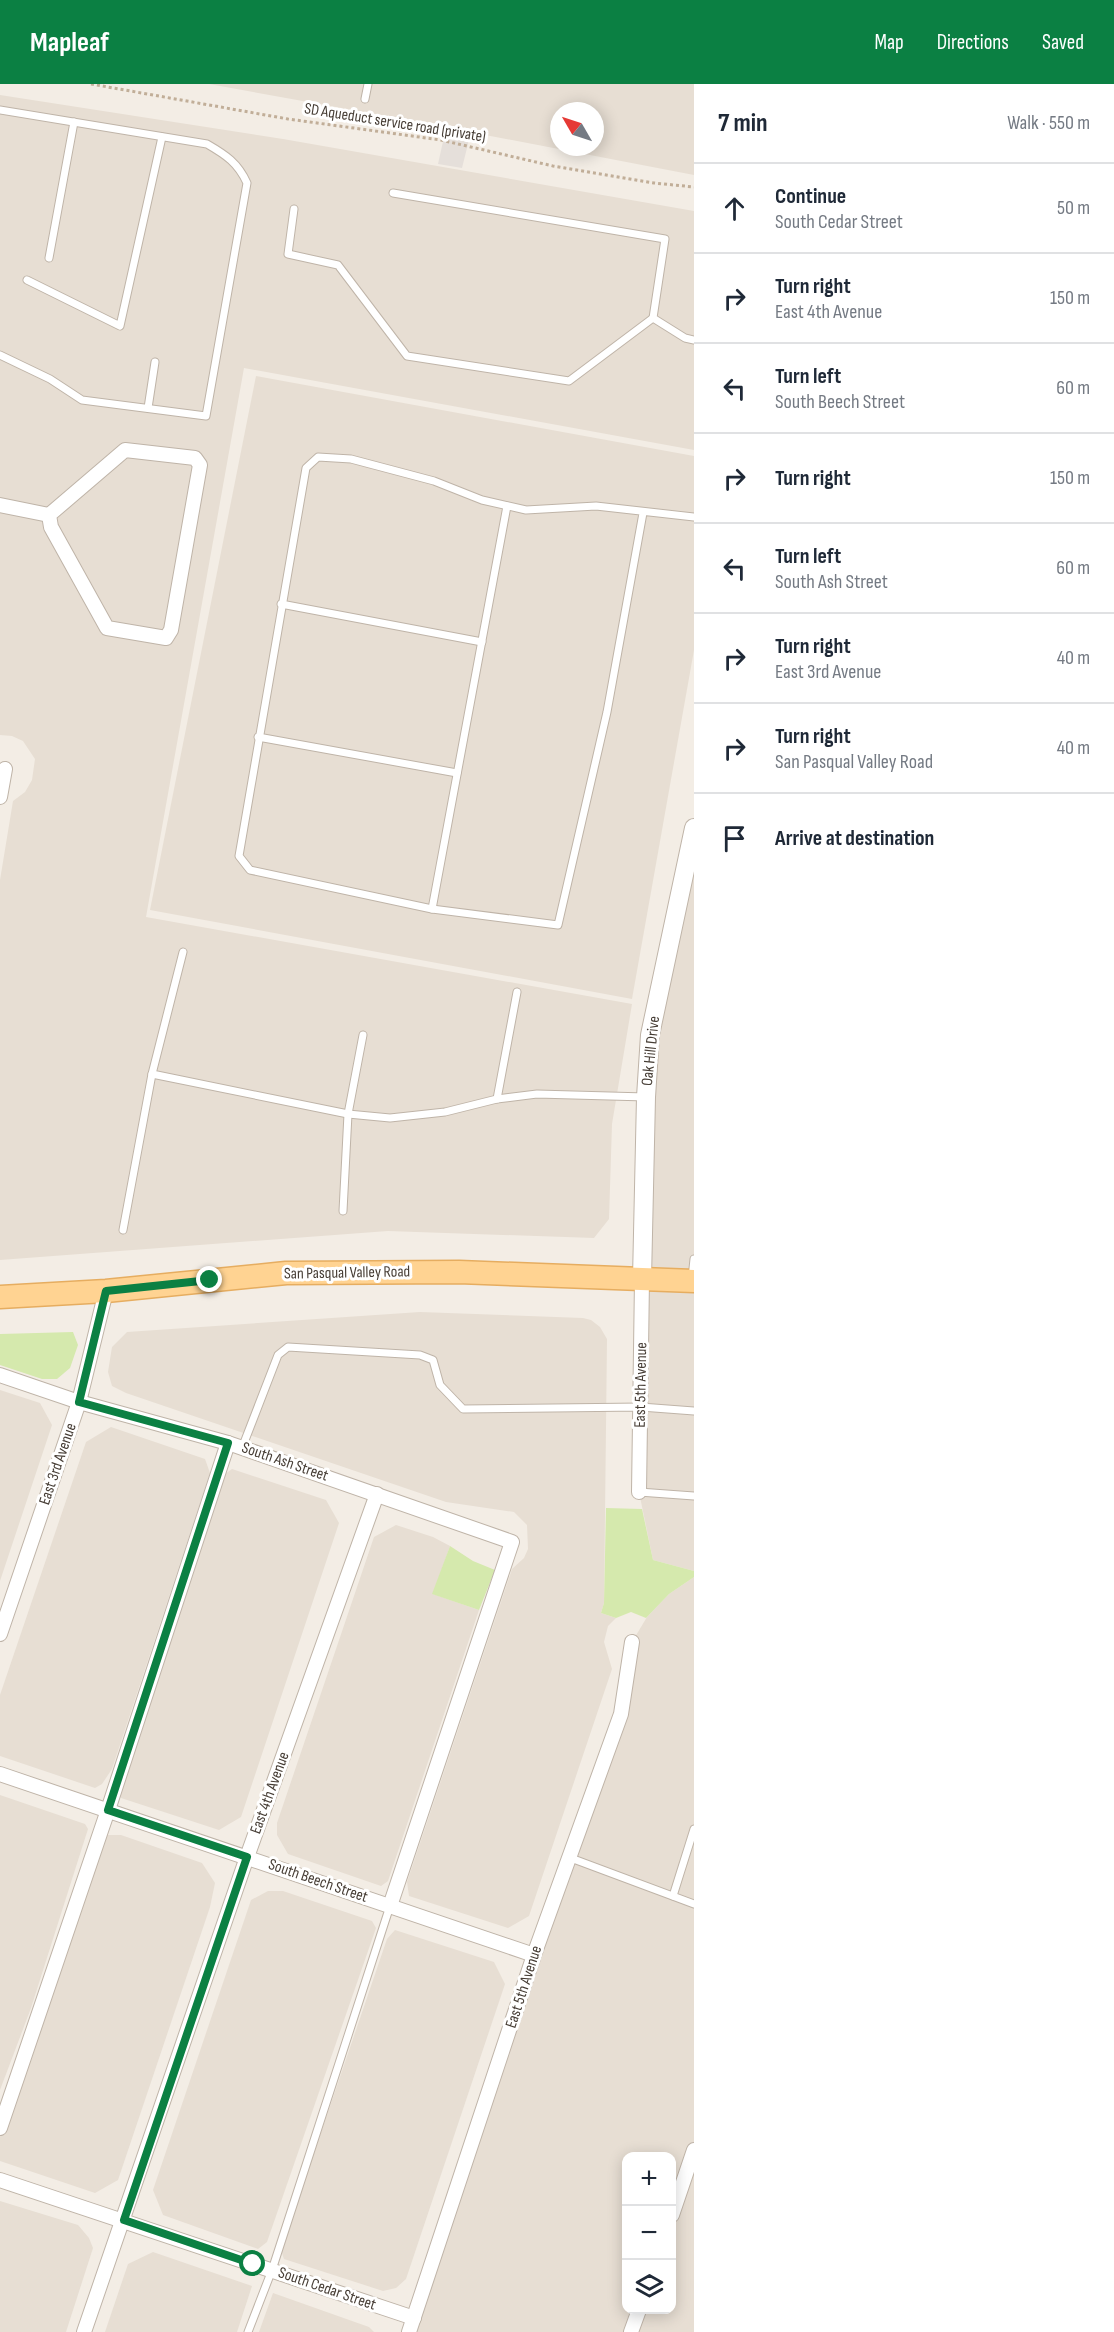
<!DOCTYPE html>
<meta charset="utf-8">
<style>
body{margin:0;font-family:"Sofia Sans Condensed",sans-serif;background:#f6f6f7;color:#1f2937}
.controls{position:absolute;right:18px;bottom:18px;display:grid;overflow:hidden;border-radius:12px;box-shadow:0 3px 15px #0003}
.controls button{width:54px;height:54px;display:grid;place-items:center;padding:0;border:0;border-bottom:2px solid #e0e1e3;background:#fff;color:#1f2937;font:30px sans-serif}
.compass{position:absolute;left:550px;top:18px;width:54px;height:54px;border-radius:50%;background:#fff;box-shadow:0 3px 15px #0003;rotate:309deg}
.stop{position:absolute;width:18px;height:18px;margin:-14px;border:4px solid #0b8043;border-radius:50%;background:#fff}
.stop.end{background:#0b8043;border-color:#fff;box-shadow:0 2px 6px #0008}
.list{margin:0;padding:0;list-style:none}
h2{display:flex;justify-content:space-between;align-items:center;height:78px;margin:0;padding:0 24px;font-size:26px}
h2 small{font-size:20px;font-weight:400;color:#747a83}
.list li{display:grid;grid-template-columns:39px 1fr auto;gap:18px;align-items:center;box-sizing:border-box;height:90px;padding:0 24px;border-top:2px solid #e0e1e3}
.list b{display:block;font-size:22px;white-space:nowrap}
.list p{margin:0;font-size:20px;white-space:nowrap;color:#747a83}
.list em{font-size:20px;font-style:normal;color:#747a83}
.icon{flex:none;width:33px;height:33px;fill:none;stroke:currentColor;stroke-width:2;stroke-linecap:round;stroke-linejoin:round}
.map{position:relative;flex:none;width:694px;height:2248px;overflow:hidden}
header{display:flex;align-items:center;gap:36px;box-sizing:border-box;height:84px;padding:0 30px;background:#0b8043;color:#fff}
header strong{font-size:28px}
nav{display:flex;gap:33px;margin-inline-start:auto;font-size:21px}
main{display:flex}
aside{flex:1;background:#fff}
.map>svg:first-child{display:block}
</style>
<header>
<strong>Mapleaf</strong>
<nav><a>Map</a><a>Directions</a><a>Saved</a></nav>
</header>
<main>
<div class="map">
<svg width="694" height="2248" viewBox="0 0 694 2248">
<rect width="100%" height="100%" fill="#f3ede5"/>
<!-- residential -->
<g fill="#e7ded3" fill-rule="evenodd">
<path d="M209,0H694V91L386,32ZM559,27H595V63H559Z"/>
<polygon points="0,11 283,55 694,127 694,366 244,284 146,833 632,920 612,1040 609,1135 594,1154 388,1147 0,1176 0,796 13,717 25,708 32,696 35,675 23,657 12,652 0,651"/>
<polygon points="256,292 694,372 694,566 632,915 150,826"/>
<polygon points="694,744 694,1487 653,1476 639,1408 646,1013"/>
<polygon points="420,1228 583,1234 591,1236 600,1243 607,1255 604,1519 601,1529 616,1534 608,1542 604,1558 612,1585 529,1832 508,1844 409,1812 407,1798 512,1485 524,1474 528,1465 527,1441 514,1428 446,1418 126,1309 112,1302 108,1288 112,1263 127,1248"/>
<polygon points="0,1306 40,1319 52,1341 0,1497"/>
<polygon points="111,1343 205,1375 210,1389 112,1685 102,1700 95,1704 0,1672 0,1611 86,1358"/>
<polygon points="232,1385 326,1416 339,1439 241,1733 219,1746 121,1714 119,1710 208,1431 225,1390"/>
<polygon points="396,1441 433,1453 450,1462 433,1510 479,1526 388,1797 381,1802 288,1770 277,1751 277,1739 374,1453"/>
<path d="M694,1493V2248H409L621,1630L632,1558L647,1533L669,1510ZM626,2072H672V2226H626Z"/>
<polygon points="0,1711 85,1740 88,1745 31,1924 0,2006"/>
<polygon points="107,1751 121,1751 202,1779 215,1799 210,1823 118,2096 95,2109 0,2077 0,2052 100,1756"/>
<polygon points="268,1807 283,1807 372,1837 376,1844 267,2158 258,2165 163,2131 153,2106 251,1816"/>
<polygon points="395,1846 494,1878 505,1900 406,2195 396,2204 383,2207 284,2175 281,2166 387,1855"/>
<polygon points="0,2117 78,2141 89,2154 93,2164 66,2248 0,2248"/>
<polygon points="153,2168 252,2202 237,2248 105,2248 128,2180"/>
<polygon points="273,2209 369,2243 374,2248 259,2248"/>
</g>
<!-- industrial -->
<polygon fill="#e5dfda" points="444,53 469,56 462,84 438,80"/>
<!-- green -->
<g fill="#d5e9ad">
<polygon points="73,1248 78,1261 70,1284 57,1295 42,1295 0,1281 0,1250"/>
<polygon points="606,1424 642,1425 653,1476 694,1487 694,1493 669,1510 646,1534 631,1528 616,1534 601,1529 604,1519"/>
<polygon points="450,1462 473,1477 495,1486 479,1526 432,1510"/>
</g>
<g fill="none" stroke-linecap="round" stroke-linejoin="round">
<!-- service casing -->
<g stroke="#bfb4a8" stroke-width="9">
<g id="service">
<polyline points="365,15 368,0"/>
<path d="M0,26L207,60C226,71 238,79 247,99L206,332L82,316L50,295L0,271"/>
<polyline points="393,109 665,155 653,234 685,254 694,256"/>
<polyline points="294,125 288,170 338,181 407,272 569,297 653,234"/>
<polyline points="49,174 74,38"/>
<polyline points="27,196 120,242 162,53"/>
<polyline points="148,324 155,278"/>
<polyline points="643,429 607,628 558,841 432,825 250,786 239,772 306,384 318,373 351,375 434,397 482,416 526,426 596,422 694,433"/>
<polyline points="281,520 482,558"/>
<polyline points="258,653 457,689"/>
<polyline points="432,825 507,422"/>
<polyline points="152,990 348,1030 390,1034 445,1028 497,1015 537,1010 646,1013"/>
<polyline points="497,1015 517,908"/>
<polyline points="343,1127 348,1030 363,951"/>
<polyline points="123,1146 152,990 183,868"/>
<polyline points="692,1194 694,1175"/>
<polyline points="242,1364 278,1271 288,1263 420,1271 433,1276 440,1301 463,1325 641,1323 694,1327"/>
<polyline points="639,1408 694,1412"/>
<polyline points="568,1773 694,1820"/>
<polyline points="673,1812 694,1745"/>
<polyline points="248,2248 272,2186 390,1822"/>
</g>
</g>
<!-- minor casing -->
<g stroke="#bfb4a8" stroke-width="16">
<g id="minor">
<polygon points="125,366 195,374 200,381 171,546 166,554 107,544 51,443 49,431"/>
<polyline points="0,421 49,431"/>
<polyline points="0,713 5,685"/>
<polyline points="0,1291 79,1318 228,1359 512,1458 390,1822"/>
<polyline points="639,1408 642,1195"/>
<polyline points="0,1550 79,1318 106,1207"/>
<polyline points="0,1690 534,1871"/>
<polyline points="0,2044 108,1726 228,1359"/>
<polyline points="0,2096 414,2234"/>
<polyline points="672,2131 694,2066"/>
<polyline points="84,2248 247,1773 377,1410"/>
<polyline points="409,2248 534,1871 621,1630 632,1558"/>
<polyline points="631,2248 639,2226"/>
</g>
</g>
<!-- tertiary casing -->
<g stroke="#bfb4a8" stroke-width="20">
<polyline id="tertiary" points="642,1195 646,1013 650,951 694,744"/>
</g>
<!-- primary casing -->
<g stroke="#e6ad60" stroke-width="25">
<polyline id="primary" points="0,1213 106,1207 286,1189 459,1188 694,1197"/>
</g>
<!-- path -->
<polyline stroke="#c1ae98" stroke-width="3" stroke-dasharray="3 3" stroke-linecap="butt" points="91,0 288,35 441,56 553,82 654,99 694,103"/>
<!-- service -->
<use href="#service" stroke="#fff" stroke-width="7"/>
<!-- minor -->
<use href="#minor" stroke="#fff" stroke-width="14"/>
<!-- tertiary -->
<use href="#tertiary" stroke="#fff" stroke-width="18"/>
<!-- primary -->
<use href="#primary" stroke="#ffd392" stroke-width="22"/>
</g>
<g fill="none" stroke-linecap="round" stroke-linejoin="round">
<!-- route -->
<polyline stroke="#0b8043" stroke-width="8" points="210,1196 106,1207 79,1318 228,1359 108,1726 247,1773 124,2136 253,2180"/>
</g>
<g text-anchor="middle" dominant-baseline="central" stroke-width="6" stroke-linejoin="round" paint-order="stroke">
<!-- street labels -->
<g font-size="16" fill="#463d35" stroke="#fff">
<text transform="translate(395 39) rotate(9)">SD Aqueduct service road (private)</text>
<text transform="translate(651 967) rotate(-84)">Oak Hill Drive</text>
<text transform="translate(347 1189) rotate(-1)">San Pasqual Valley Road</text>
<text transform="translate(641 1301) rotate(-89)">East 5th Avenue</text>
<text transform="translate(285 1378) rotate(19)">South Ash Street</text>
<text transform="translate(58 1380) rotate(-71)">East 3rd Avenue</text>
<text transform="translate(270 1709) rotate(-70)">East 4th Avenue</text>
<text transform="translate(318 1797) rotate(19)">South Beech Street</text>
<text transform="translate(524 1903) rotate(-72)">East 5th Avenue</text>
<text transform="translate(327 2205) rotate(19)">South Cedar Street</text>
</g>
</g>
</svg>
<div class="controls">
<button>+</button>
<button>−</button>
<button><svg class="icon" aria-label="layers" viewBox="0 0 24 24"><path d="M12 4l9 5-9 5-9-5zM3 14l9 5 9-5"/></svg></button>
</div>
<svg class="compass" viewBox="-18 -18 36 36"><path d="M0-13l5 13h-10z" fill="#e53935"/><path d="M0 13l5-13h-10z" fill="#747a83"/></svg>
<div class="stop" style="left:253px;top:2180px"></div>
<div class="stop end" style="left:210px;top:1196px"></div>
</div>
<aside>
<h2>7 min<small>Walk · 550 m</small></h2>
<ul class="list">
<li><svg class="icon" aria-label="ahead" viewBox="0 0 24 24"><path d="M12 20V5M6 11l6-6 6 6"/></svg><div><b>Continue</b><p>South Cedar Street</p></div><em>50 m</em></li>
<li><svg class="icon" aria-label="right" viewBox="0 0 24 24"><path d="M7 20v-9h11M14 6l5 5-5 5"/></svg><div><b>Turn right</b><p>East 4th Avenue</p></div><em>150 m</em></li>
<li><svg class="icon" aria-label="left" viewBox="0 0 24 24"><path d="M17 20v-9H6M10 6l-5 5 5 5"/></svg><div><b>Turn left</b><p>South Beech Street</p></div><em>60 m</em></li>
<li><svg class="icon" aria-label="right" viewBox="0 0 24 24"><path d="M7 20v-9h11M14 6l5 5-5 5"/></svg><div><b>Turn right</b></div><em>150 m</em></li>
<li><svg class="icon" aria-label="left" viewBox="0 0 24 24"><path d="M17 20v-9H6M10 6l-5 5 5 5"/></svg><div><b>Turn left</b><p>South Ash Street</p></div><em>60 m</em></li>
<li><svg class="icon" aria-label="right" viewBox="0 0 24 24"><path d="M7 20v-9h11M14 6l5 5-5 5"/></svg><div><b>Turn right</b><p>East 3rd Avenue</p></div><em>40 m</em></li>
<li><svg class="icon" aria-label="right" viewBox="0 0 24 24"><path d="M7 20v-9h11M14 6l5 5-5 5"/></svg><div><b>Turn right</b><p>San Pasqual Valley Road</p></div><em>40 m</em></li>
<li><svg class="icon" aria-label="arrive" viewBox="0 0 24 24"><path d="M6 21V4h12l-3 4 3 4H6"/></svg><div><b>Arrive at destination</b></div></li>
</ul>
</aside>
</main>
